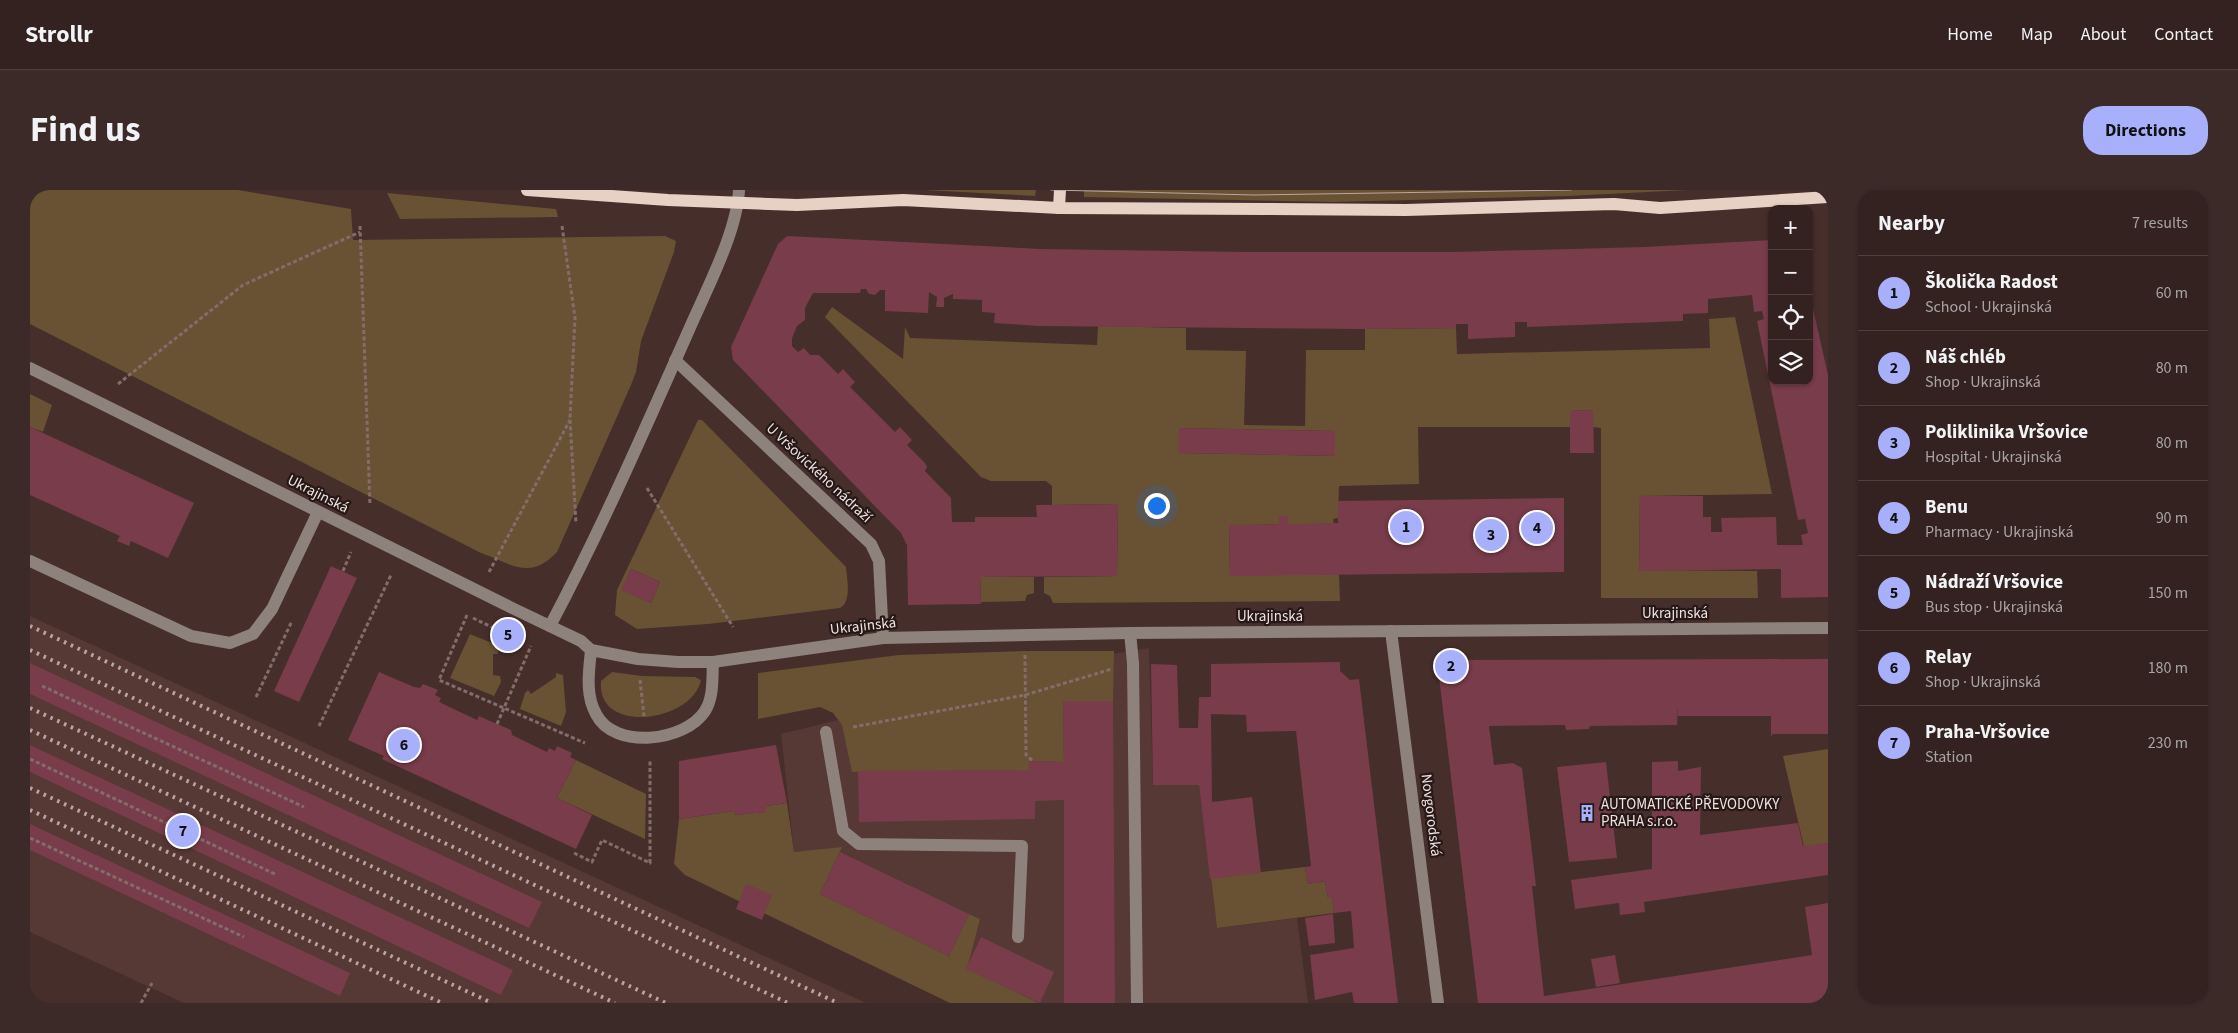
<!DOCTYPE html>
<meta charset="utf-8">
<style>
body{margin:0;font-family:"Source Sans 3",sans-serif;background:#3c2a29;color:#f1f3f6}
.controls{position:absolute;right:15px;top:15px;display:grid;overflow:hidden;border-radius:10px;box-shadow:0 1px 4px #0004}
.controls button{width:45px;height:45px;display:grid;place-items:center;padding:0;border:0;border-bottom:1px solid #4e3f3e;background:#342220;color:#f1f3f6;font:25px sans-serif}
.you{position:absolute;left:1126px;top:315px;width:18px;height:18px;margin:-12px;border:4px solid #fff;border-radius:50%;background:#1a73e8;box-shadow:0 0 0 8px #1a73e833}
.badge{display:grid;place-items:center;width:32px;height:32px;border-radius:50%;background:#a8b0fc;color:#111;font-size:16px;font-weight:700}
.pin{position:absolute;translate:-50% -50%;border:2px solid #fff;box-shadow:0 1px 5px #0006}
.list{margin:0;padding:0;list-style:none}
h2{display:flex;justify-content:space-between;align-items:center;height:65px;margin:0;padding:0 20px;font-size:21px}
h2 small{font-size:16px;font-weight:400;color:#a9a4a5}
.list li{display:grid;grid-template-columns:32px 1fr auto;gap:15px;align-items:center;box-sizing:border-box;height:75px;padding:0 20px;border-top:1px solid #4e3f3e}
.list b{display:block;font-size:19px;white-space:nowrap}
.list p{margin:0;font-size:16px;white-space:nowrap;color:#a9a4a5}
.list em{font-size:16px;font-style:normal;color:#a9a4a5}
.icon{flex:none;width:28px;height:28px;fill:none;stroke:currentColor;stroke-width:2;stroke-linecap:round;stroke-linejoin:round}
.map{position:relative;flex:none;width:1798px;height:813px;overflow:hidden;border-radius:20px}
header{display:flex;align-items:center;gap:30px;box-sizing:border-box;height:70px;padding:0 25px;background:#342220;border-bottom:1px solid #4e3f3e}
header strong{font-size:24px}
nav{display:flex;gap:28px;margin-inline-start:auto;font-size:18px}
.intro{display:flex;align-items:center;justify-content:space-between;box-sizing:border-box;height:120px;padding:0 30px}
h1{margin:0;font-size:35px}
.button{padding:12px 22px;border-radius:20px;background:#a8b0fc;color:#111;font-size:18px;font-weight:700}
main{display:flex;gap:30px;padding:0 30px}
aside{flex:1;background:#342220;border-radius:20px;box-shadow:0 1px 4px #0004}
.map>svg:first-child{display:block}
</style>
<header>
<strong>Strollr</strong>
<nav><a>Home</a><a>Map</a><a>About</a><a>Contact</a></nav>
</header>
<div class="intro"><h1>Find us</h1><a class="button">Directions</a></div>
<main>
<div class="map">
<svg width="1798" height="813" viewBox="0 0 1798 813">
<rect width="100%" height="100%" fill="#462e2b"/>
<!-- built -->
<g fill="#563834">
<polygon points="0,426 508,661 836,813 154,813 0,742"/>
<polygon points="1119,458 1123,595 1169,595 1187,738 1267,728 1278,813 1009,813 783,710 764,662 751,544 1063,467"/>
</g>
<!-- green -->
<g fill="#695133" fill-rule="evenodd">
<path d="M0,0H208L321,19L323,50L635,46L646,51L644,62L611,151L606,182L601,195L527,362C500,391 482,374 451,363L0,134Z"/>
<polygon points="894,0 1006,0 1005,6"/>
<polygon points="1054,0 1658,0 1538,6 1303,12 1054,7"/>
<polygon points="357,3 526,19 528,27 370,29"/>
<path d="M802,117L873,169L875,137L880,148L1067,155L1068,136L1156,138V160L1216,161L1214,235L1275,236L1276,160H1335V139L1426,138L1427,164L1680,158L1679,129L1705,127L1742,304L1610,306L1609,380L1727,381L1728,408H1571V238L1563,237V220L1540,221V237H1388L1389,294L1309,296L1308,328L1303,329L1304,334H1258V326H1249V334L1199,336L1200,385L1309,384L1310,411L1023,413L1020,406L1014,403V387L1087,386L1088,314L1022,315V296L1016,291H961L951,287L795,127ZM1149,238L1305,241L1304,266L1149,263Z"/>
<polygon points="0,204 22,215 13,242 0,237"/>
<path d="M668,230H672L816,377C817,389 822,411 810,418L678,434L607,439L585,425L587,400ZM601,379L630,392L621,413L592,400Z"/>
<polygon points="950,387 1004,387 1004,403 997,405 995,411 951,412"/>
<polygon points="440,444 467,455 468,464 463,464 463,485 470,486 471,492 464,506 420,488"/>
<polygon points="995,461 1084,461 1083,511 1033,511 1034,572 999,571 999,580 822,582 812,535 803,523 790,517 728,529 728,483 869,465"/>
<path d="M582,482L612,486L665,487L671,490C663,532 566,546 571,491Z"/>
<polygon points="526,483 533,485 536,522 531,536 490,519 495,503 498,500 501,504 526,487"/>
<polygon points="1798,559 1798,653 1774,657 1753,566"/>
<polygon points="546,570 616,604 615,649 527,608"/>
<polygon points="757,613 764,662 812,657 790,704 919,766 939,724 950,729 937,779 1009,813 920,813 655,685 644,674 649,629 704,621 706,625 735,622 736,616"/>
<polygon points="1275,677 1278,694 1295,691 1298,708 1302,708 1304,723 1187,738 1181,688"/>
</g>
<!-- building -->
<g fill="#783c4b">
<polygon points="757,46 1011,59 1217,62 1423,62 1614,57 1742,50 1742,191 1779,191 1779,101 1798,185 1798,407 1751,408 1751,379 1609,381 1610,306 1673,306 1673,327 1681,327 1681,342 1692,342 1691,328 1746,327 1747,355 1773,355 1771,345 1778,343 1775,329 1768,330 1727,131 1734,129 1732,121 1724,122 1722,105 1678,109 1678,123 1653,124 1653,131 1497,137 1497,132 1485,132 1485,147 1438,149 1438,134 1426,134 1426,138 1335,139 1009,136 964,133 965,123 952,122 952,110 923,109 923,104 914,108 914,117 906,117 907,107 899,102 898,123 855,121 855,100 850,100 845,105 839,104 836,99 831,99 830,103 783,103 775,118 775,130 767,136 762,148 762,156 768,162 774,158 780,165 789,165 808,184 813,179 825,192 820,197 865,242 870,237 882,250 877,255 895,273 897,277 895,281 921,308 922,332 945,332 945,327 1007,327 1006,315 1088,314 1087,386 950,387 951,414 878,415 877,355 871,343 703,170 701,157 748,54"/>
<polygon points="1563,220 1564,263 1540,263 1540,221"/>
<polygon points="0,237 164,313 138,368 101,351 99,356 87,351 90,346 0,305"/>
<polygon points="1149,238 1305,241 1305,266 1149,263"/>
<polygon points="1534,308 1534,382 1200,386 1199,335 1249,334 1249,326 1258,326 1258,334 1308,333 1308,311"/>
<polygon points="301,376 327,388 269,512 244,501"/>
<polygon points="601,379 630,392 621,413 591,400"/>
<polygon points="1798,469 1798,544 1743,544 1741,546 1741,526 1648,526 1648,516 1647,535 1560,536 1559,539 1536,540 1535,535 1459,536 1464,575 1483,573 1492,578 1506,696 1502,696 1514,806 1782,765 1775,717 1798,713 1798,813 1448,813 1407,470"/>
<polygon points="1310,472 1310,481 1320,490 1329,489 1368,813 1324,813 1322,802 1285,810 1280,765 1324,758 1321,721 1304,723 1302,708 1298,708 1295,691 1278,694 1275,677 1281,676 1266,541 1217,542 1216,525 1181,524 1182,612 1222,607 1231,683 1180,689 1169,595 1123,595 1121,474 1147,475 1149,538 1168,538 1169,507 1181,507 1181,474"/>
<polygon points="0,473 512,712 499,738 0,504"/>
<polygon points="349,482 384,497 390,498 393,494 408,500 405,505 411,508 409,512 447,530 449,526 467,534 481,540 482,545 517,562 519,558 525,561 527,556 542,563 540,567 546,570 527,608 562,625 546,659 352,569 354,566 318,550"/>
<polygon points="1033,511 1083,511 1085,813 1034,813 1034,610 1005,611 1005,629 829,632 828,581 999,580 999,571 1034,572"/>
<polygon points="0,555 483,780 471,805 0,582"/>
<polygon points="746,555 757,613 736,616 736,622 706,625 704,621 649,629 649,571"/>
<polygon points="1648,571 1648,581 1671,577 1670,645 1768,633 1773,656 1798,653 1798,685 1614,712 1615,722 1590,725 1589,713 1545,719 1541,690 1622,679 1622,572"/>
<polygon points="1576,572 1587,668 1539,672 1527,577"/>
<polygon points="0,634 320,783 310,806 0,660"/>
<polygon points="810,662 939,724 919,766 790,704"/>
<polygon points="716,694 742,705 732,730 706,719"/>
<polygon points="1303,724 1305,753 1279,756 1275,728"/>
<polygon points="951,747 1024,782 1010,813 936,779"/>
<polygon points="1585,765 1590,793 1566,797 1561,769"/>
</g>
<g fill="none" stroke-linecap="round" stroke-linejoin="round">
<!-- path -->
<g stroke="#836d6b" stroke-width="3" stroke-dasharray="4 2.5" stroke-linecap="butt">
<polyline points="330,36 340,315"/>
<polyline points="532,36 545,128 540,229 546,334"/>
<polyline points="88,194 213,95 330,42"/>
<polyline points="617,298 703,437"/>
<polyline points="313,381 321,362"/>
<polyline points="459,382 540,230"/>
<polyline points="437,425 409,490 555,553"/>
<polyline points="443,428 478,445"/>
<polyline points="995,465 996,565 1003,571"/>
<polyline points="610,490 614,526"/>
<polyline points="12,496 274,617"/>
<polyline points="226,507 262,431"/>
<polyline points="467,534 501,456"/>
<polyline points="289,536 361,385"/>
<polyline points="823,537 995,505 1082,479"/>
<polyline points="0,569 247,685"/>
<polyline points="0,648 214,747"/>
<polyline points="544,663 562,672 572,650 620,673 620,569"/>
<polyline points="111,813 122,793"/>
</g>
<!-- minor -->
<g stroke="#8e827d" stroke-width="12">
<polyline points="645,170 841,354 849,371 853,448"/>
<polyline points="0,178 482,418 551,451 561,460 608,469 648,472 683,472 853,448 1100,443 1798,438"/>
<polyline points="0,371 161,446 200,453 223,444 242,419 288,322"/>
<path d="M520,436C571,340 614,241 658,142C675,102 707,43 709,0"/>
<polyline points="1361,441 1408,813"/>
<polyline points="1100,443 1103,473 1107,812"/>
<path d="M561,460C559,481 555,504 566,524C584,560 655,552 675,521C684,507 682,488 683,472"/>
<polyline points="796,542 813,641 829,654 992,656 988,747"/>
</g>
<!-- major -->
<g stroke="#e7d0c4" stroke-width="12">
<polyline points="497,0 638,10 767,15 873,10 1029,18 1236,19 1376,20 1584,14 1630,18 1798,7"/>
<polyline points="1029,18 1030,0"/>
</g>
<!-- tram -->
<polyline stroke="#b9a6a3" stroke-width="1" points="1021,0 1224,5 1541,0"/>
<!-- rail -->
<g stroke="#b9a6a3" stroke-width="4" stroke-dasharray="2.5 5" stroke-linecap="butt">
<polyline points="0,436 808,813"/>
<polyline points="0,460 758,813"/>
<polyline points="0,518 636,813"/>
<polyline points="0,540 585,813"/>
<polyline points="0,598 462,813"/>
<polyline points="0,620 412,813"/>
</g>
</g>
<!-- icons -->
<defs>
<g id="building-bare" transform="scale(1.35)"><path d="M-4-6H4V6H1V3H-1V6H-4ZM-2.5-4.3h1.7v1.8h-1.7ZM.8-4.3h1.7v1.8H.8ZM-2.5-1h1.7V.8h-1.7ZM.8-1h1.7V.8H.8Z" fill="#a8b0fc" stroke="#251918" stroke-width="2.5" paint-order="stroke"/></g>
</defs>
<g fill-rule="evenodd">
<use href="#building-bare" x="1557" y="623"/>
</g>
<g text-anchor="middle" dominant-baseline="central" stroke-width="4.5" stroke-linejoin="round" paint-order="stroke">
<!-- street labels -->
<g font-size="15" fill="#f2e1df" stroke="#251918">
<text transform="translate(789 283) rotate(43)">U Vršovického nádraží</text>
<text transform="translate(288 304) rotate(27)">Ukrajinská</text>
<text x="1645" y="423">Ukrajinská</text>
<text x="1240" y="426">Ukrajinská</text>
<text transform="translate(833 436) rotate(-6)">Ukrajinská</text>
<text transform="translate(1401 625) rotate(83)">Novgorodská</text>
</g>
<!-- poi labels -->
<g font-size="15" fill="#f2e1df" stroke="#251918" text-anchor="start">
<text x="1571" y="614">AUTOMATICKÉ PŘEVODOVKY<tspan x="1571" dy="17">PRAHA s.r.o.</tspan></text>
</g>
</g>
</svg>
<div class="controls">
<button>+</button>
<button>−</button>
<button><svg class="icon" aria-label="locate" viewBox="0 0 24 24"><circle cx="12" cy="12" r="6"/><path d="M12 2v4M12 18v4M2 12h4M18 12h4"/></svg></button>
<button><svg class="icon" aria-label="layers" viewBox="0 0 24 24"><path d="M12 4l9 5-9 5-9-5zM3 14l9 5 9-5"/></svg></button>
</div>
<div class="you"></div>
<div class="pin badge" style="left:1376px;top:337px">1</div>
<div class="pin badge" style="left:1421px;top:476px">2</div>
<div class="pin badge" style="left:1461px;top:345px">3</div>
<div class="pin badge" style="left:1507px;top:338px">4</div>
<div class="pin badge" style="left:478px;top:445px">5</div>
<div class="pin badge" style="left:374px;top:555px">6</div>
<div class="pin badge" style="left:153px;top:641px">7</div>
</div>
<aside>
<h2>Nearby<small>7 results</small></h2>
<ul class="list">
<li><span class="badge">1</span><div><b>Školička Radost</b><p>School · Ukrajinská</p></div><em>60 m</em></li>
<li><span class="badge">2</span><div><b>Náš chléb</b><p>Shop · Ukrajinská</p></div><em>80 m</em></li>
<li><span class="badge">3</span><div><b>Poliklinika Vršovice</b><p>Hospital · Ukrajinská</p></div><em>80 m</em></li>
<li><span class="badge">4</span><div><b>Benu</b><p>Pharmacy · Ukrajinská</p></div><em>90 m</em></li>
<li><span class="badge">5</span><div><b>Nádraží Vršovice</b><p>Bus stop · Ukrajinská</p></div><em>150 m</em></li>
<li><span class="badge">6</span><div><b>Relay</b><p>Shop · Ukrajinská</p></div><em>180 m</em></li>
<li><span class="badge">7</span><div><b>Praha-Vršovice</b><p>Station</p></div><em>230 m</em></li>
</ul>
</aside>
</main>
